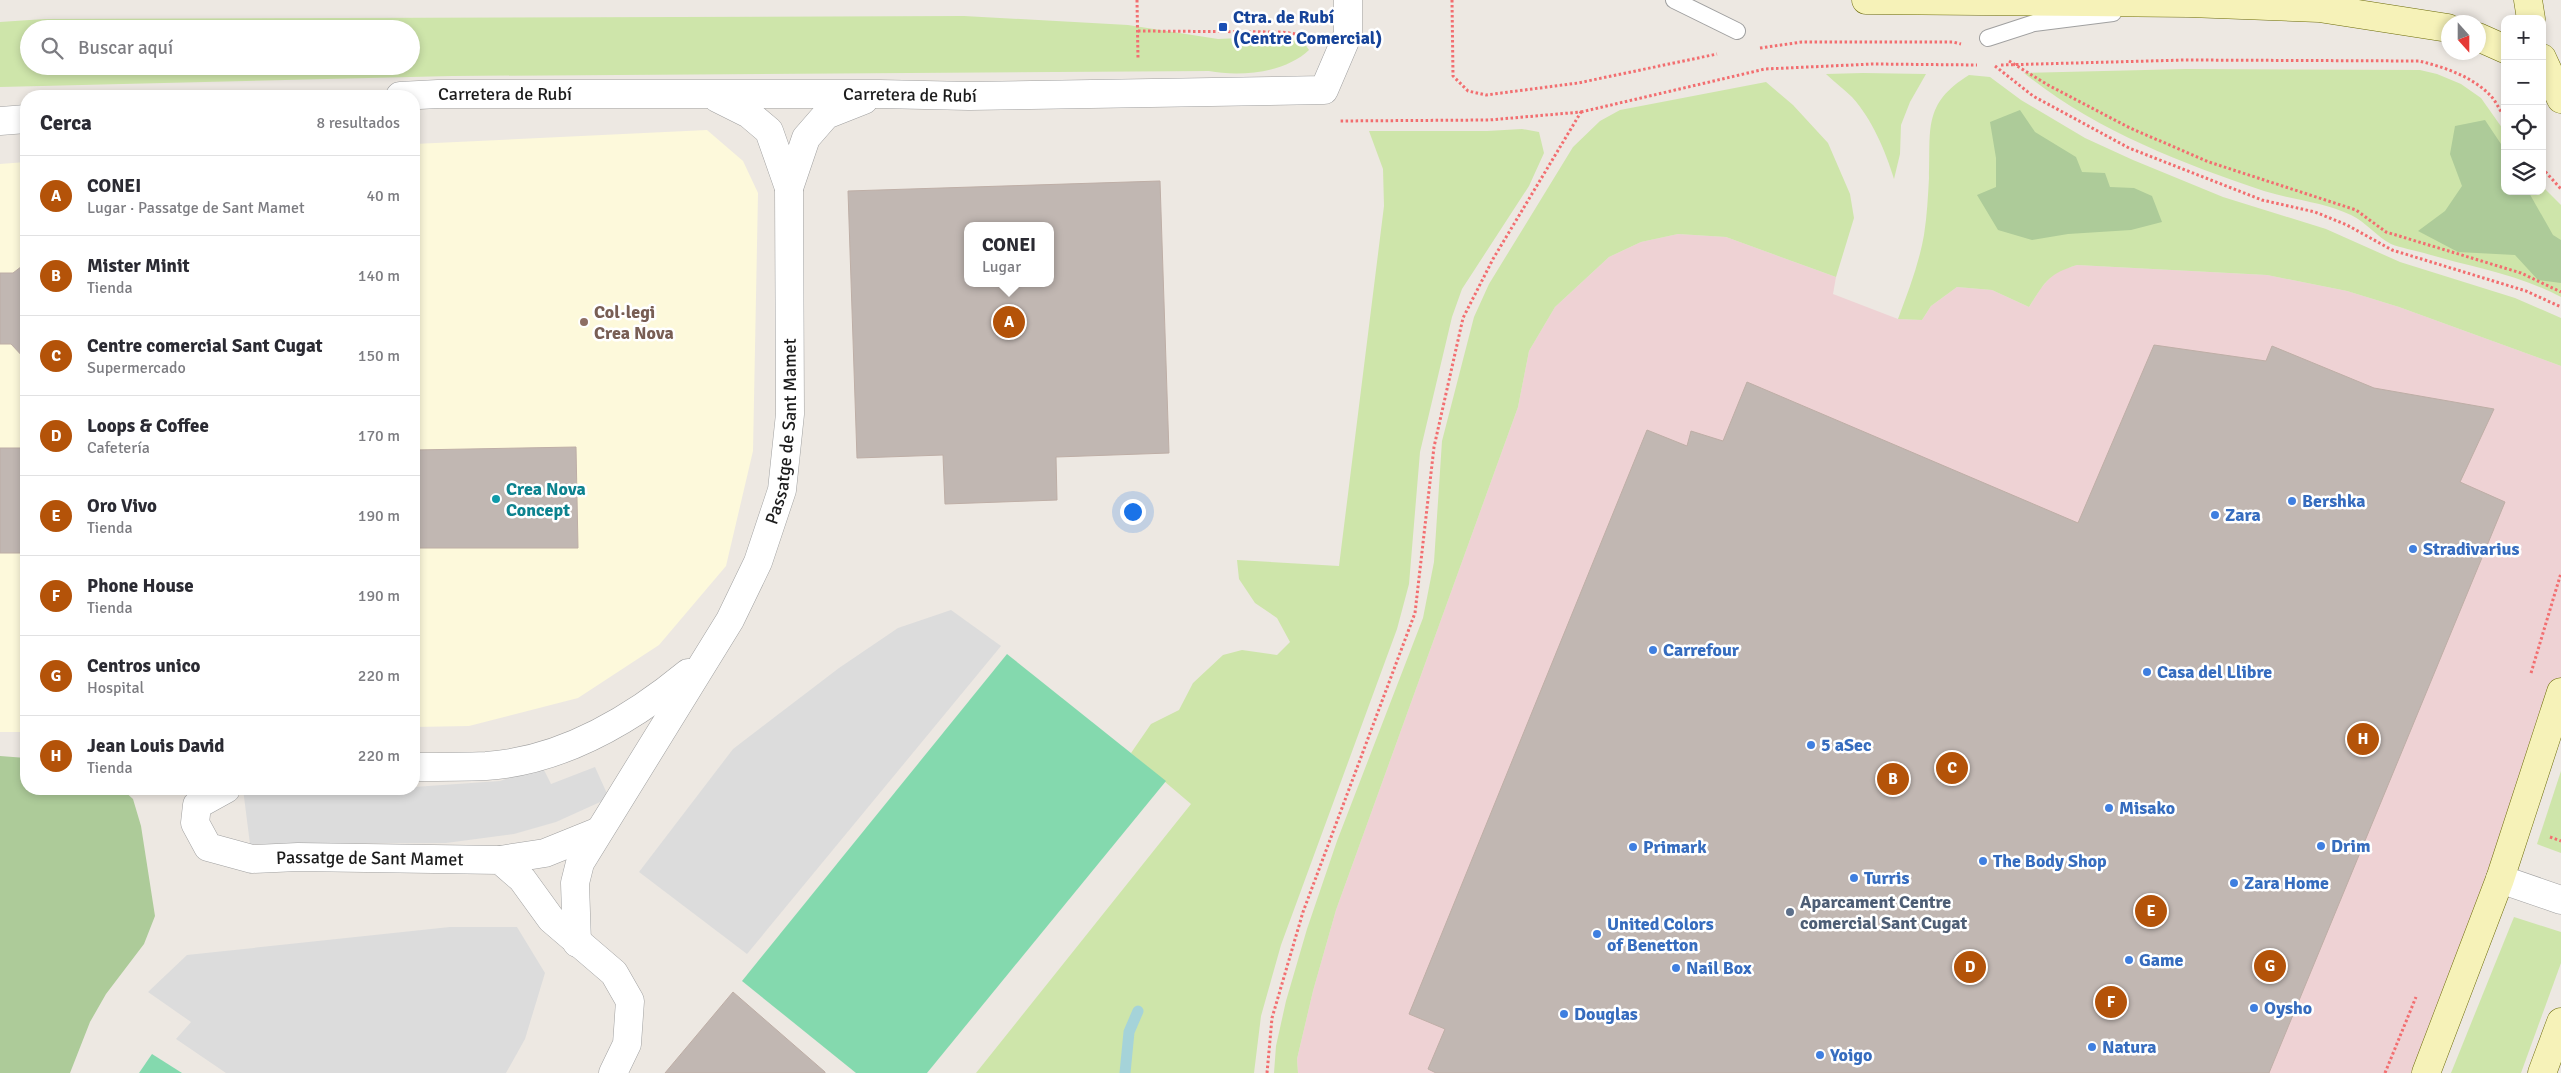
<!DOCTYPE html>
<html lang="es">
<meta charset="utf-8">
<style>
body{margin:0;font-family:Signika,sans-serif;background:#f7f7f7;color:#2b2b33}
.controls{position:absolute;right:15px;top:15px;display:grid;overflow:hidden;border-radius:10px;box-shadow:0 2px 8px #0003}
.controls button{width:45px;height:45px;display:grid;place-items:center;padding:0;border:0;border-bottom:1px solid #e1e1e2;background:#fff;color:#2b2b33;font:25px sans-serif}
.compass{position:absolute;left:2441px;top:15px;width:45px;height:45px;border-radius:50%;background:#fff;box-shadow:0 2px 8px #0003;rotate:159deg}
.you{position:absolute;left:1132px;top:511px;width:18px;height:18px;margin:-12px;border:4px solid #fff;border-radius:50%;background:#1a73e8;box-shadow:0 0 0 8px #1a73e833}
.badge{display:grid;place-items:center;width:32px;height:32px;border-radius:50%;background:#b45309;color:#fff;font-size:16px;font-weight:700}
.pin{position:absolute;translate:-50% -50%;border:2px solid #fff;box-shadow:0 1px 5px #0006}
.popup{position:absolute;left:964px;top:222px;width:90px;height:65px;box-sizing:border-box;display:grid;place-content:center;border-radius:10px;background:#fff;filter:drop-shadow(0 1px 4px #0005);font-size:16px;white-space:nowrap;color:#7c7c81}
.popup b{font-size:19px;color:#2b2b33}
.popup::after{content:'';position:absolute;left:50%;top:100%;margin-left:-10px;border:10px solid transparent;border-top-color:#fff}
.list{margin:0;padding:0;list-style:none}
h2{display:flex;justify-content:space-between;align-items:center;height:65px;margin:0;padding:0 20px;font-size:21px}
h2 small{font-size:16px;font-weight:400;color:#7c7c81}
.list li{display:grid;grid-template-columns:32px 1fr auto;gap:15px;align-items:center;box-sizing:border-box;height:80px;padding:0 20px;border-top:1px solid #e1e1e2}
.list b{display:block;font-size:19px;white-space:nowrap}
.list p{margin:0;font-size:16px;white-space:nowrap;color:#7c7c81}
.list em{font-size:16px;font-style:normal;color:#7c7c81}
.icon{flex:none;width:28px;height:28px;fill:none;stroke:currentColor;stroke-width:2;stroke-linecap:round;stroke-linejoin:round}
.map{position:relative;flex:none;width:2561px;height:1073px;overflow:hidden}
.search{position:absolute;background:#fff;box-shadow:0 2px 8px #0003;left:20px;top:20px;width:400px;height:55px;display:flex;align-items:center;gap:12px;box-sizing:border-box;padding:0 18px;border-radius:28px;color:#7c7c81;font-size:19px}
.panel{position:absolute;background:#fff;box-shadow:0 2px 8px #0003;left:20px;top:90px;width:400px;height:705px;border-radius:20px}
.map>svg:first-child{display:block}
</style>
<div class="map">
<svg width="2561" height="1073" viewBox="0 0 2561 1073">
<rect width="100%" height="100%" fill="#ede8e2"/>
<!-- commercial -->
<polygon fill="#eed2d4" points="1678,234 1726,237 1836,277 1833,294 1898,319 1922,320 1931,306 1957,287 1992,290 2029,307 2041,288 2055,272 2077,265 2267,275 2347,291 2399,307 2561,366 2561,692 2426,1073 1298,1073 1297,1059 1313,991 1336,910 1518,407 1529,351 1555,307 1609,257 1641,242"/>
<!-- education -->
<g fill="#fdf9db">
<polygon points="707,130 743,161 758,193 753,451 726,566 659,645 578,698 469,726 414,727 414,144"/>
<polygon points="26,162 26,732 0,732 0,164"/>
</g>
<!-- grass -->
<g fill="#cee5aa" fill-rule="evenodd">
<path d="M964,16L1128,25L1218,39L1285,36L1301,38L1309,50C1285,73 1240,77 1209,71L452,76L0,87V22L45,19ZM29,29H411V66H29Z"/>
<path d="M2186,69L2420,70L2437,74L2461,84L2481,98L2505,132V191H2542V186L2561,205V297C2518,274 2470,267 2424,253C2414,250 2401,248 2391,244C2377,237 2366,222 2351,215C2324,202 2293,200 2264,191C2180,163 2093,129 2024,73Z"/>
<path d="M1863,73L1926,74L1910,102L1901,125L1900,154L1894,179C1886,152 1872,119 1852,97C1844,89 1834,82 1826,74Z"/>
<path d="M1969,75L1990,77L2021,100L2085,138L2133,160L2223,197L2326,229L2400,262L2515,298L2561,318V366L2399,307L2347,291L2267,275L2077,265C2048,274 2045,282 2029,307L1992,290L1957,287L1931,306L1922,320L1898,319C1908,292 1919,264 1924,235C1927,216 1928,196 1929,178C1931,130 1922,104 1969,75Z"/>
<polygon points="1766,82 1793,105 1828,143 1850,194 1854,218 1836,277 1726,237 1678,234 1641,242 1609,257 1555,307 1529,351 1518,407 1336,910 1313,991 1297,1059 1298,1073 1274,1073 1276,1046 1286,1001 1307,929 1337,841 1423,618 1434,562 1442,441 1474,317 1489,284 1573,147 1600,121 1620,110"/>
<polygon points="1522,129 1539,132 1544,153 1529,186 1462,289 1452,317 1420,452 1409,584 1397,629 1281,945 1261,1016 1254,1073 976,1073 1191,804 1131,753 1151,724 1179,710 1193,683 1223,655 1242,650 1277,655 1290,642 1277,618 1255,603 1239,579 1237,560 1339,566 1384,206 1383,169 1369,131 1487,131"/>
<polygon points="2561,771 2561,853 2537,844"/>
<polygon points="2514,917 2561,932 2561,963 2521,1073 2451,1073"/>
</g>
<!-- forest -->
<g fill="#adcb99">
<polygon points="2020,110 2035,132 2076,157 2082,172 2105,173 2110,187 2134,188 2152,196 2162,222 2131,230 2068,234 2032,240 1998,230 1977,195 1996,187 1996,158 1990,122"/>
<polygon points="2485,120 2505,150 2505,191 2528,191 2553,235 2561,240 2561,283 2538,280 2515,255 2458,252 2418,231 2445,211 2462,186 2450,154 2455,126"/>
<polygon points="0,756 26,758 26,789 122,789 133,799 141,826 155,916 144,944 106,994 90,1022 70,1073 0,1073"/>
</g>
<!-- pitch -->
<g fill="#84d9ae">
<polygon points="1007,654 1166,781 927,1073 856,1073 742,981"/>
<polygon points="152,1054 182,1073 139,1073"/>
</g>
<!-- parking -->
<g fill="#dcdcdc">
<polygon points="951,610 1001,646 747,954 639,872 733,749 839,668 898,628"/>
<polygon points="542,766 551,784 595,767 609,798 556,822 514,834 446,843 250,844 243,789 414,789 414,787 500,781"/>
<polygon points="450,927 517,927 545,973 525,1039 506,1073 226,1073 176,1039 191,1022 148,992 187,955"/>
</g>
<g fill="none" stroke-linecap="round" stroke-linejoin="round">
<!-- stream -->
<polyline stroke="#a5d3d9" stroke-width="11" points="1125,1073 1129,1032 1138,1011"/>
</g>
<!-- building -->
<g fill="#c1b7b2" stroke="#beaea6" fill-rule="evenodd">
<path d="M1160,181L1169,453L1056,457L1057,500L945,504L943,455L857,458L848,191ZM968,226H1050V283H968Z"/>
<polygon points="26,263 26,360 11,344 0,344 0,273 13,273"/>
<polygon points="2154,345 2266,361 2272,346 2374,388 2494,409 2460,482 2505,502 2269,1073 1436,1073 1428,1069 1445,1029 1409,1014 1647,430 1687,446 1691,431 1723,441 1747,382 2078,523"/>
<polygon points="576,447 578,548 414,548 414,450"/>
<rect x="0" y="448" width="26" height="105"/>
<polygon points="733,992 825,1072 825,1073 665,1073"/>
</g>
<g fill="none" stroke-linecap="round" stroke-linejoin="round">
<!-- lane casing -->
<g stroke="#a0a0a0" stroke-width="18">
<g id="lane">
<polyline points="1674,0 1737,31"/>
<polyline points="1988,38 2034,23 2113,13"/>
</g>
</g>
<!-- street casing -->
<g stroke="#a0a0a0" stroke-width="29">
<g id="street">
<path id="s1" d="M400,96L438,94H880L969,96L1324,90L1348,34V0"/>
<polyline points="717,98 749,114 769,131 789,188 806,138 826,115 864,100"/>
<polyline points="0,121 26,119"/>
<path d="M414,767C438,767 462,767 486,766C562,761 631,720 688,673"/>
<path id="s2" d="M226,789L197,805L195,823L208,847L252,859L298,857L500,860L522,879L551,919L614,973L630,1001L627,1044L613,1073"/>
<polyline points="500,860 545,853 597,832"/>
<polyline points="2500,879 2561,900"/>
<path id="s3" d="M577,943L575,883L580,863L730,620L758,562L782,490L790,414L789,188"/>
</g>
</g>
<!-- secondary casing -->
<g stroke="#6d6c0a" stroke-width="29">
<g id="secondary">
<polyline points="1866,0 2189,3 2319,8 2448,28"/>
<polyline points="2528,0 2531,19"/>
<polyline points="2478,37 2505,49"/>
<polyline points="2542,58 2561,99"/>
<polyline points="2426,1073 2500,879 2561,692"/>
<polyline points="2542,1073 2561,1022"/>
</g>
</g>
<!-- path -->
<g stroke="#f26e70" stroke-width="3" stroke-dasharray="2.5 2.5" stroke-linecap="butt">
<polyline points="1137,0 1138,59"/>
<polyline points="1452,0 1453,76 1468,91 1486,95 1578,83 1717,54"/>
<polyline points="1138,31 1282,32 1310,36"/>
<polyline points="1760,48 1802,42 1953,42 1961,44"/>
<polyline points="2009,61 2048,85 2130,128 2209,162 2356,210 2386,232 2521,273 2561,292"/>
<path d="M2001,65L2185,60L2419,61C2444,67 2471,76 2490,95C2496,101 2500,111 2505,118"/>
<polyline points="1995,66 2033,96 2129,148 2262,200 2315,212 2347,225 2392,250 2526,291 2561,307"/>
<polyline points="1581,112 1765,69 1873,64 1977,65"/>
<polyline points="2542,168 2561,189"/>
<polyline points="2531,673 2561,573"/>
<polyline points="2550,837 2561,841"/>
<polyline points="1267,1073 1272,1018 1303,912 1415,613 1434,447 1463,318 1493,259 1581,112 1489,120 1339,121"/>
<polyline points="2385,1073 2416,997"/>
</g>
<!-- lane -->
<use href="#lane" stroke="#fff" stroke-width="16"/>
<!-- street -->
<use href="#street" stroke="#fff" stroke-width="28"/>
<!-- secondary -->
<use href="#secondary" stroke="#f6f2b8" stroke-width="28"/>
</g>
<!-- markers -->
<rect fill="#1a4fb4" stroke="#fff" stroke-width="2" x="1218" y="22" width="10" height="10" rx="2.5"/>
<circle fill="#8d6e63" stroke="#fff" stroke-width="2" cx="584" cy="322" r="5"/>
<circle fill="#0f9aa8" stroke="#fff" stroke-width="2" cx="496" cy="499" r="5"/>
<g fill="#3f7fe0" stroke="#fff" stroke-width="2">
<circle cx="2292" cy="501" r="5"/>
<circle cx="2215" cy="515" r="5"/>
<circle cx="2413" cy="549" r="5"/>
<circle cx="1653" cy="650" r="5"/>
<circle cx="2147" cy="672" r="5"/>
<circle cx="1811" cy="745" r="5"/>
<circle cx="2109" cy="808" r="5"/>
<circle cx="2321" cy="846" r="5"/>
<circle cx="1633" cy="847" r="5"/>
<circle cx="1983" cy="861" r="5"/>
<circle cx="1854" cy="878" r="5"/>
<circle cx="2234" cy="883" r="5"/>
<circle cx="1597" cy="934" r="5"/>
<circle cx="2129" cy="960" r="5"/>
<circle cx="1676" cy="968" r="5"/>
<circle cx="2254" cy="1008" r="5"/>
<circle cx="1564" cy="1014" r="5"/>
<circle cx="2092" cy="1047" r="5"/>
<circle cx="1820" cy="1055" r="5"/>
</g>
<circle fill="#5c6f8a" stroke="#fff" stroke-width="2" cx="1790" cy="912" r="5"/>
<g text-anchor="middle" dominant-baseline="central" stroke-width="5" stroke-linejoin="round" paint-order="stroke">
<!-- transit labels -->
<g font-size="18" font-weight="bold" fill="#164399" stroke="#fff" text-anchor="start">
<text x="1233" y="17">Ctra. de Rubí<tspan x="1233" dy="21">(Centre Comercial)</tspan></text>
</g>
<!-- street labels -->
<g font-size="18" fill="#1c1c1c" stroke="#fff">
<text stroke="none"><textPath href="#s1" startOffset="105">Carretera de Rubí</textPath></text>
<text stroke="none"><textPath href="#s1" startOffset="510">Carretera de Rubí</textPath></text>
<text stroke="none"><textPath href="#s3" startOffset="565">Passatge de Sant Mamet</textPath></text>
<text stroke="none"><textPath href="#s2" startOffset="242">Passatge de Sant Mamet</textPath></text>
</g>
<!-- education labels -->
<g font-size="18" font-weight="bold" fill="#785e54" stroke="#fff" text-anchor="start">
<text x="594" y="312">Col·legi<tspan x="594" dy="21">Crea Nova</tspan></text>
</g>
<!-- culture labels -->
<g font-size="18" font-weight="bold" fill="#0d838f" stroke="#fff" text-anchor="start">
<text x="506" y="489">Crea Nova<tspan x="506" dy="21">Concept</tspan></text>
</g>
<!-- shop labels -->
<g font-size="18" font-weight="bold" fill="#366cbe" stroke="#fff" text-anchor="start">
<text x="2302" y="501">Bershka</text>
<text x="2225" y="515">Zara</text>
<text x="2423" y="549">Stradivarius</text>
<text x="1663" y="650">Carrefour</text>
<text x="2157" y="672">Casa del Llibre</text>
<text x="1821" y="745">5 aSec</text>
<text x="2119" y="808">Misako</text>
<text x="2331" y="846">Drim</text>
<text x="1643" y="847">Primark</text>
<text x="1993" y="861">The Body Shop</text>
<text x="1864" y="878">Turris</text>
<text x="2244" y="883">Zara Home</text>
<text x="1607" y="924">United Colors<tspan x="1607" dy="21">of Benetton</tspan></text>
<text x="2139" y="960">Game</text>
<text x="1686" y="968">Nail Box</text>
<text x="2264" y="1008">Oysho</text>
<text x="1574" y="1014">Douglas</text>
<text x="2102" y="1047">Natura</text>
<text x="1830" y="1055">Yoigo</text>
</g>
<!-- service labels -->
<g font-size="18" font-weight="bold" fill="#4e5e75" stroke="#fff" text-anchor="start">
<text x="1800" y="902">Aparcament Centre<tspan x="1800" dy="21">comercial Sant Cugat</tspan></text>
</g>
</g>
</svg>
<div class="controls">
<button>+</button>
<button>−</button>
<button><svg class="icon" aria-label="locate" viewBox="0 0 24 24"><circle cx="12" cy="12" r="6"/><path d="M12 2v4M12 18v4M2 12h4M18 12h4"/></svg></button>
<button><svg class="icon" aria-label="layers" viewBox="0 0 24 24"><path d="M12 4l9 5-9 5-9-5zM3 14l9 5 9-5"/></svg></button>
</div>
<svg class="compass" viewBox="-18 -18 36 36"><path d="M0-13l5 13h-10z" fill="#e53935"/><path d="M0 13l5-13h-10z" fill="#7c7c81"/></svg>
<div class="you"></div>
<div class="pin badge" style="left:1009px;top:322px">A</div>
<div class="popup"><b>CONEI</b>Lugar</div>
<div class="pin badge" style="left:1893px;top:779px">B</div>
<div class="pin badge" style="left:1952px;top:768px">C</div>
<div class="pin badge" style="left:1970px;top:967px">D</div>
<div class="pin badge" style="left:2151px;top:911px">E</div>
<div class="pin badge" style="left:2111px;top:1002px">F</div>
<div class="pin badge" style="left:2270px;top:966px">G</div>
<div class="pin badge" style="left:2363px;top:739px">H</div>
<div class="search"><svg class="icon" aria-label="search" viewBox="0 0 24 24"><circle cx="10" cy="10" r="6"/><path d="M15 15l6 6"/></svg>Buscar aquí</div>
<section class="panel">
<h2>Cerca<small>8 resultados</small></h2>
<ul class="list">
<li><span class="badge">A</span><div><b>CONEI</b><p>Lugar · Passatge de Sant Mamet</p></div><em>40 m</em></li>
<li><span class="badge">B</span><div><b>Mister Minit</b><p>Tienda</p></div><em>140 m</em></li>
<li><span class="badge">C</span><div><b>Centre comercial Sant Cugat</b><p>Supermercado</p></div><em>150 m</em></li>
<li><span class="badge">D</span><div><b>Loops &amp; Coffee</b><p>Cafetería</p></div><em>170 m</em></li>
<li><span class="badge">E</span><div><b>Oro Vivo</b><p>Tienda</p></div><em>190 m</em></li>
<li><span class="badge">F</span><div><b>Phone House</b><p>Tienda</p></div><em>190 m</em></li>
<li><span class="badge">G</span><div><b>Centros unico</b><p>Hospital</p></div><em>220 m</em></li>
<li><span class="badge">H</span><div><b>Jean Louis David</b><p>Tienda</p></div><em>220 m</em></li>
</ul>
</section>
</div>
